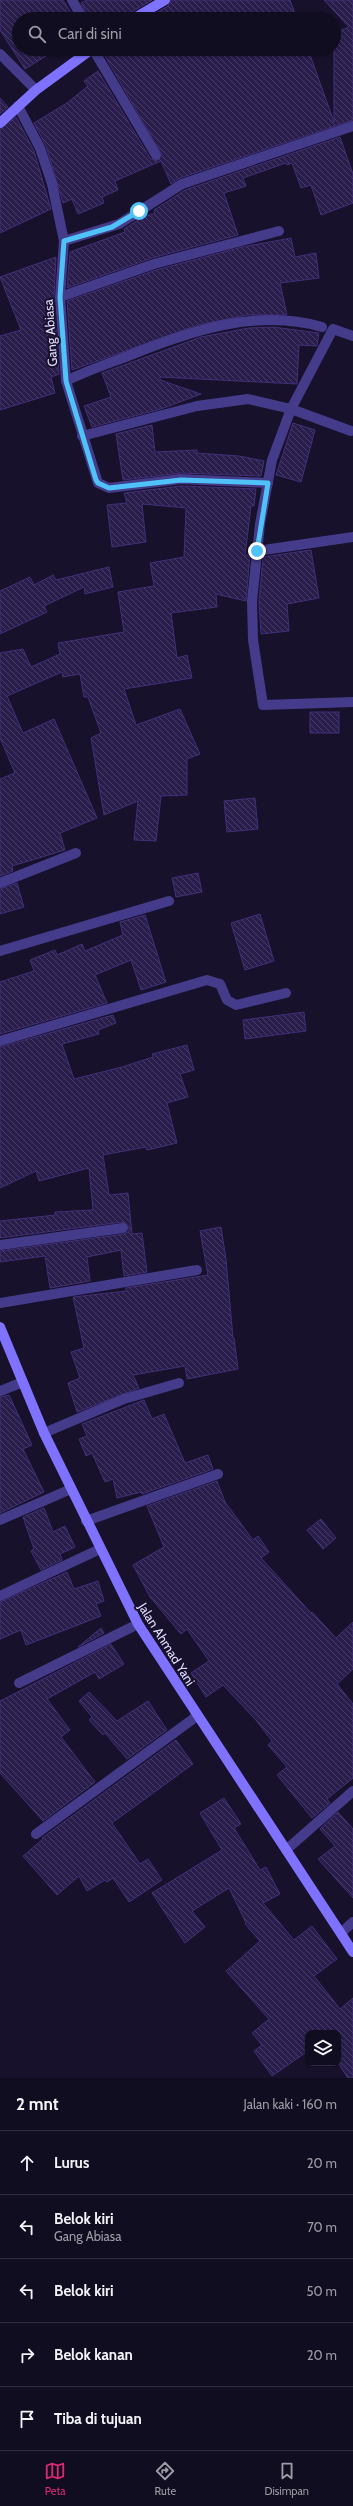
<!DOCTYPE html>
<html lang="id">
<meta charset="utf-8">
<style>
body{margin:0;font-family:Cabin,sans-serif;background:#1a1629;color:#f1f3f6}
.controls{position:absolute;right:12px;bottom:12px;display:grid;overflow:hidden;border-radius:8px;box-shadow:0 1px 3px #0004}
.controls button{width:36px;height:36px;display:grid;place-items:center;padding:0;border:0;border-bottom:1px solid #302d3e;background:#110d20;color:#f1f3f6;font:20px sans-serif}
.stop{position:absolute;width:12px;height:12px;margin:-9px;border:3px solid #4fc3f7;border-radius:50%;background:#fff}
.stop.end{background:#4fc3f7;border-color:#fff;box-shadow:0 1px 4px #0008}
.list{margin:0;padding:0;list-style:none}
h2{display:flex;justify-content:space-between;align-items:center;height:52px;margin:0;padding:0 16px;font-size:17px}
h2 small{font-size:13px;font-weight:400;color:#9c9ca5}
.list li{display:grid;grid-template-columns:26px 1fr auto;gap:12px;align-items:center;box-sizing:border-box;height:64px;padding:0 16px;border-top:1px solid #302d3e}
.list b{display:block;font-size:15px;white-space:nowrap}
.list p{margin:0;font-size:13px;white-space:nowrap;color:#9c9ca5}
.list em{font-size:13px;font-style:normal;color:#9c9ca5}
.icon{flex:none;width:22px;height:22px;fill:none;stroke:currentColor;stroke-width:2;stroke-linecap:round;stroke-linejoin:round}
.map{position:relative;flex:none;width:353px;height:2078px;overflow:hidden}
.search{position:absolute;background:#110d20;box-shadow:0 1px 3px #0004;left:12px;right:12px;top:12px;height:44px;display:flex;align-items:center;gap:10px;box-sizing:border-box;padding:0 14px;border-radius:22px;color:#9c9ca5;font-size:15px}
.sheet{height:372px;background:#110d20}
nav{display:flex;justify-content:space-around;align-items:center;box-sizing:border-box;height:56px;border-top:1px solid #302d3e;background:#110d20;font-size:11px;color:#9c9ca5}
nav a{display:grid;justify-items:center;gap:2px}
nav .on{color:#db2777}
.map>svg:first-child{display:block}
</style>
<div class="map">
<svg width="353" height="2078" viewBox="0 0 353 2078">
<defs>
<pattern id="building-back-hatch" width="6" height="6" patternUnits="userSpaceOnUse"><rect width="6" height="6" fill="#291d4c"/><path d="M-1 5l2 2M0 0l6 6M5-1l2 2" fill="none" stroke="#483d67"/></pattern>
</defs>
<rect width="100%" height="100%" fill="#17112b"/>
<!-- building -->
<g fill="url(#building-back-hatch)" stroke="#422f78">
<polygon points="0,0 63,0 75,19 19,19 19,49 63,49 55,54 54,51 25,69 0,30"/>
<polygon points="87,0 152,0 130,13 127,19 89,19 81,3"/>
<polygon points="171,0 290,0 297,19 146,19 168,6"/>
<polygon points="324,0 353,0 353,120 180,178 171,184 161,161 115,181 118,190 102,197 104,203 78,214 72,199 63,203 46,146 34,123 67,103 88,86 84,81 98,71 150,158 156,161 162,155 101,49 308,49 334,122 334,33 349,27"/>
<polygon points="0,98 8,107 0,114"/>
<polygon points="16,117 34,151 51,209 0,233 0,129"/>
<polygon points="340,137 353,174 353,203 321,215 311,185 301,188 292,163 287,165 286,163 243,178 246,186 224,193 238,235 152,258 67,288 70,252 125,232 124,229 141,218 155,213 154,210 185,190"/>
<polygon points="291,238 295,257 316,253 319,278 280,283 287,315 247,315 198,325 72,370 67,301 156,270 242,247"/>
<polygon points="56,257 54,297 59,374 51,377 55,393 0,410 0,336 21,330 0,277"/>
<polygon points="273,327 319,333 317,346 299,345 297,384 160,377 160,380 201,394 161,409 92,427 84,406 111,397 102,373 201,337 249,328"/>
<polygon points="293,423 315,430 301,482 276,475"/>
<polygon points="152,425 155,452 197,450 197,453 239,456 264,461 261,476 181,473 123,480 116,434"/>
<polygon points="181,486 256,489 254,506 251,506 245,556 250,555 246,601 216,594 217,607 171,613 177,658 187,655 192,678 124,689 136,725 180,709 200,754 187,759 187,795 161,796 156,841 134,840 138,801 104,815 91,738 101,733 88,697 84,697 80,674 63,677 62,672 7,696 23,733 54,719 97,818 60,833 65,850 12,866 13,871 0,876 0,779 15,773 0,738 0,653 23,649 31,667 60,654 58,643 124,632 118,592 154,586 150,563 184,557 186,508 142,504 146,542 112,547 107,505 127,503 124,493"/>
<polygon points="311,550 319,598 287,604 289,631 261,634 259,601 263,557"/>
<polygon points="109,567 113,587 85,594 84,587 44,606 47,612 0,634 0,591 30,577 34,585 53,575 56,580"/>
<rect x="310" y="712" width="29" height="21"/>
<polygon points="255,798 258,829 227,832 224,801"/>
<polygon points="198,873 202,892 176,897 172,878"/>
<polygon points="17,883 24,907 0,914 0,889"/>
<polygon points="260,914 274,961 245,970 231,923"/>
<polygon points="145,915 166,982 141,990 131,960 95,975 107,1003 0,1034 0,982 34,971 30,960 55,950 57,955 82,944 85,951 123,935 120,922"/>
<polygon points="304,1012 306,1031 245,1039 243,1020"/>
<polygon points="113,1015 116,1023 98,1030 99,1034 62,1044 74,1079 122,1067 153,1057 152,1054 187,1045 194,1070 180,1074 188,1097 167,1103 177,1143 147,1150 146,1147 103,1155 109,1195 128,1193 132,1234 142,1233 147,1272 124,1276 121,1250 87,1257 90,1281 50,1288 45,1256 0,1262 0,1251 124,1234 129,1231 129,1227 122,1222 0,1238 0,1221 55,1215 55,1212 93,1210 89,1168 39,1181 36,1171 0,1188 0,1047"/>
<polygon points="221,1227 226,1259 233,1338 234,1338 238,1369 187,1379 185,1366 133,1375 139,1388 77,1412 68,1383 80,1378 71,1352 84,1348 73,1297 126,1291 126,1288 208,1275 200,1231"/>
<polygon points="9,1395 32,1445 23,1449 44,1492 0,1513 0,1397"/>
<polygon points="144,1400 152,1419 164,1414 185,1463 208,1455 213,1469 142,1494 141,1492 117,1498 113,1479 105,1482 92,1453 86,1456 79,1439 87,1436 82,1424"/>
<polygon points="217,1481 225,1502 253,1540 258,1536 269,1552 261,1558 311,1613 312,1612 336,1638 353,1622 353,1669 337,1684 353,1704 353,1778 327,1799 330,1803 312,1818 277,1775 287,1767 268,1745 272,1741 255,1719 223,1685 206,1697 191,1673 209,1661 187,1629 181,1634 150,1597 133,1565 164,1547 147,1506"/>
<polygon points="44,1508 53,1532 65,1526 75,1547 60,1554 62,1560 41,1570 31,1551 34,1549 23,1517"/>
<polygon points="321,1519 336,1538 323,1549 307,1530"/>
<polygon points="67,1572 74,1589 98,1581 104,1601 96,1604 101,1616 26,1645 21,1630 0,1639 0,1602"/>
<polygon points="101,1628 104,1633 78,1647"/>
<polygon points="111,1644 124,1664 99,1679 95,1672 47,1699 70,1730 61,1737 95,1782 43,1821 0,1773 0,1701"/>
<polygon points="89,1692 117,1721 148,1701 167,1730 127,1759 105,1733 103,1735 89,1720 92,1717 79,1701"/>
<polygon points="176,1740 193,1764 112,1823 140,1864 148,1859 162,1880 129,1902 113,1878 107,1882 105,1880 87,1891 79,1876 57,1895 23,1856 43,1839 42,1838"/>
<polygon points="224,1798 241,1824 234,1828 260,1870 266,1867 280,1894 263,1903 294,1940 312,1926 337,1959 314,1976 340,2009 353,1998 353,2078 348,2078 338,2063 338,2033 308,2033 308,2051 272,2076 254,2051 262,2045 252,2033 269,2019 226,1971 260,1941 245,1924 246,1923 229,1888 192,1911 205,1927 185,1943 152,1893 222,1850 200,1813"/>
<polygon points="338,1812 353,1829 353,1898 318,1859 335,1846 320,1829"/>
</g>
<g fill="none" stroke-linecap="round" stroke-linejoin="round">
<!-- lane -->
<polyline stroke="#443c8a" stroke-width="10" points="341,1933 353,1922"/>
<!-- street -->
<g stroke="#443c8a" stroke-width="10">
<polyline points="72,0 83,19"/>
<polyline points="93,49 156,155"/>
<polyline points="0,54 36,90"/>
<polyline points="18,106 40,148 52,184 64,241 60,297 66,381 98,483 109,488 181,479 268,483"/>
<polyline points="64,241 119,224 182,184 353,126"/>
<polyline points="60,297 154,264 279,231"/>
<polyline points="353,336 333,329 291,409 272,460 260,524 252,601 253,640 263,705 353,702"/>
<path d="M66,381C86,371 107,364 128,356C189,331 257,308 322,327"/>
<polyline points="82,436 197,406 248,399 291,409 351,431"/>
<polyline points="257,551 353,537"/>
<polyline points="0,883 76,853"/>
<polyline points="0,951 169,901"/>
<polyline points="0,1041 207,980 220,984 227,1000 236,1005 286,993"/>
<polyline points="0,1245 123,1228"/>
<polyline points="0,1303 197,1270"/>
<polyline points="0,1391 23,1382"/>
<polyline points="44,1433 124,1399 179,1383"/>
<polyline points="0,1520 71,1489"/>
<polyline points="86,1521 218,1474"/>
<polyline points="0,1596 100,1549"/>
<polyline points="19,1683 138,1624"/>
<polyline points="36,1834 197,1716"/>
<polyline points="286,1850 353,1791"/>
</g>
<!-- secondary -->
<g stroke="#7f72ff" stroke-width="10">
<polyline points="133,19 165,0"/>
<polyline points="0,123 36,90 92,49"/>
<polyline points="0,1327 44,1433 138,1624 353,1952"/>
</g>
</g>
<g fill="none" stroke-linecap="round" stroke-linejoin="round">
<!-- route -->
<polyline stroke="#4fc3f7" stroke-width="5" points="139,211 112,227 64,241 60,297 66,381 96,480 98,483 109,488 181,480 268,483 257,551"/>
</g>
<g text-anchor="middle" dominant-baseline="central" stroke-width="4" stroke-linejoin="round" paint-order="stroke">
<!-- street labels -->
<g font-size="13" fill="#e1dbff" stroke="#17112b">
<text transform="translate(50 333) rotate(-94)">Gang Abiasa</text>
<text transform="translate(167 1644) rotate(58)">Jalan Ahmad Yani</text>
</g>
</g>
</svg>
<div class="controls">
<button><svg class="icon" aria-label="layers" viewBox="0 0 24 24"><path d="M12 4l9 5-9 5-9-5zM3 14l9 5 9-5"/></svg></button>
</div>
<div class="stop" style="left:139px;top:211px"></div>
<div class="stop end" style="left:257px;top:551px"></div>
<div class="search"><svg class="icon" aria-label="search" viewBox="0 0 24 24"><circle cx="10" cy="10" r="6"/><path d="M15 15l6 6"/></svg>Cari di sini</div>
</div>
<section class="sheet">
<h2>2 mnt<small>Jalan kaki · 160 m</small></h2>
<ul class="list">
<li><svg class="icon" aria-label="ahead" viewBox="0 0 24 24"><path d="M12 20V5M6 11l6-6 6 6"/></svg><div><b>Lurus</b></div><em>20 m</em></li>
<li><svg class="icon" aria-label="left" viewBox="0 0 24 24"><path d="M17 20v-9H6M10 6l-5 5 5 5"/></svg><div><b>Belok kiri</b><p>Gang Abiasa</p></div><em>70 m</em></li>
<li><svg class="icon" aria-label="left" viewBox="0 0 24 24"><path d="M17 20v-9H6M10 6l-5 5 5 5"/></svg><div><b>Belok kiri</b></div><em>50 m</em></li>
<li><svg class="icon" aria-label="right" viewBox="0 0 24 24"><path d="M7 20v-9h11M14 6l5 5-5 5"/></svg><div><b>Belok kanan</b></div><em>20 m</em></li>
<li><svg class="icon" aria-label="arrive" viewBox="0 0 24 24"><path d="M6 21V4h12l-3 4 3 4H6"/></svg><div><b>Tiba di tujuan</b></div></li>
</ul>
</section>
<nav>
<a class="on"><svg class="icon" aria-label="map" viewBox="0 0 24 24"><path d="M3 6l6-2 6 2 6-2v14l-6 2-6-2-6 2zM9 4v14M15 6v14"/></svg>Peta</a>
<a><svg class="icon" aria-label="directions" viewBox="0 0 24 24"><path d="M12 3l9 9-9 9-9-9zM9 14v-3h6M13 9l2 2-2 2"/></svg>Rute</a>
<a><svg class="icon" aria-label="saved" viewBox="0 0 24 24"><path d="M7 4h10v16l-5-4-5 4z"/></svg>Disimpan</a>
</nav>
